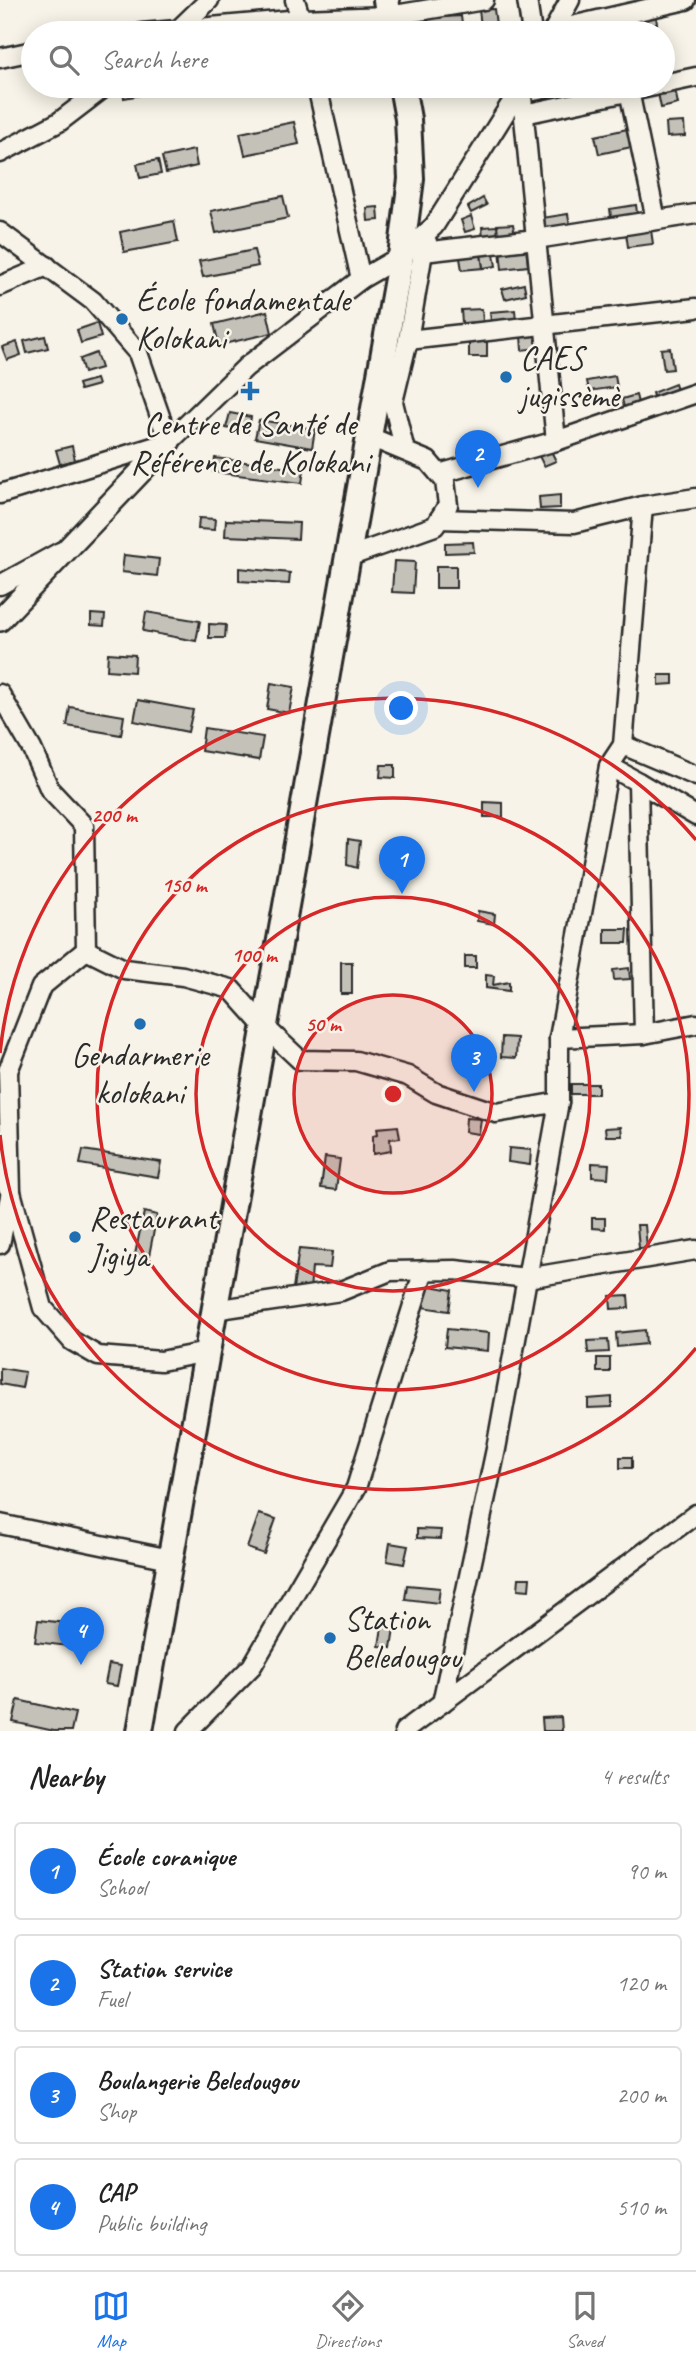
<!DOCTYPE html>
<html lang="en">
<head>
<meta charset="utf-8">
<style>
	body { margin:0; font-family:Caveat,sans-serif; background:#f6f6f6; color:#222 }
	.you { position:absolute; left:402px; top:709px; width:24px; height:24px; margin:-18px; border:5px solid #fff; border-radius:50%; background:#1a73e8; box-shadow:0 0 0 10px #1a73e833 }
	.badge { display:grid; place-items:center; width:46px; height:46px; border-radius:50%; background:#1a73e8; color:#fff; font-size:23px; font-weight:700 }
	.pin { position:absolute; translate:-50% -58px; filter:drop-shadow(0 2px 4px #0008) }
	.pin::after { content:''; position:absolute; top:37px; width:24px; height:21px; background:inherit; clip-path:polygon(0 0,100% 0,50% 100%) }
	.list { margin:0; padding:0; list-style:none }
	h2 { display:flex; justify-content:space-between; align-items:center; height:91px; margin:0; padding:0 28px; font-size:30px }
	h2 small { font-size:23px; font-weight:400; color:#767676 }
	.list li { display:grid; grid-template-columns:46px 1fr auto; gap:21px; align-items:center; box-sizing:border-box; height:98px; margin:0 14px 14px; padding:0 14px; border:2px solid #e0e0e0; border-radius:7px }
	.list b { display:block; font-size:26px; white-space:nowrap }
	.list p { margin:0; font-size:23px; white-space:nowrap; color:#767676 }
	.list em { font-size:23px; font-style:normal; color:#767676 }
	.icon { flex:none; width:38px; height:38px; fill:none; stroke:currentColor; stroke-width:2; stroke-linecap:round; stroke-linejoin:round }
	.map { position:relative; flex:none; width:696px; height:1731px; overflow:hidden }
	.search { position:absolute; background:#fff; box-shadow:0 4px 18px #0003; left:21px; right:21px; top:21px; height:77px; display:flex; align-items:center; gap:18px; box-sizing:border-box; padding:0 24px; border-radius:38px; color:#767676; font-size:26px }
	.sheet { height:539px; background:#fff }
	nav { display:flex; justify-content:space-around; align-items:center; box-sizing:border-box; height:98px; border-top:2px solid #e0e0e0; background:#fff; font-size:19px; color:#767676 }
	nav a { display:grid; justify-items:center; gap:4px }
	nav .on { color:#1a73e8 }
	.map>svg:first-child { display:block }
	.building { fill:#c4c1b9; stroke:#2b2b2b; stroke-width:2 }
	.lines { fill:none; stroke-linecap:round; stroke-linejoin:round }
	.minor-casing { stroke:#2b2b2b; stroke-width:23 }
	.major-casing { stroke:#2b2b2b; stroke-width:26 }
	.highway-casing { stroke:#2b2b2b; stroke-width:30 }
	.minor { stroke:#f7f3e8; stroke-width:18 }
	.major { stroke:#f7f3e8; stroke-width:21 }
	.highway { stroke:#f7f3e8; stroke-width:24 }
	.ring { fill:none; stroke:#d62828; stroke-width:3.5 }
	.poi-dot { fill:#1f6fb2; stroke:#f7f3e8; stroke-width:2.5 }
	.labels { text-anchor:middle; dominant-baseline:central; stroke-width:5; stroke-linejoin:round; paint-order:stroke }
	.poi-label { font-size:33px; fill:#2b2b2b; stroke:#f7f3e8; text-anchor:start }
	.centre { fill:#d62828; stroke:#f7f3e8; stroke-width:3.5 }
	.ring-label { font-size:21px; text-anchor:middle; font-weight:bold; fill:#d62828; stroke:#f7f3e8; stroke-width:5; stroke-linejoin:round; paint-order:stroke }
</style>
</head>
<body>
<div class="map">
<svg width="696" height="1731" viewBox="0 0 696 1731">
	<rect width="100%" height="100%" fill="#f7f3e8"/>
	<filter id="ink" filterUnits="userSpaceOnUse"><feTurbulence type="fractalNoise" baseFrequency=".0143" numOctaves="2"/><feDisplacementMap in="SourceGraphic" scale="14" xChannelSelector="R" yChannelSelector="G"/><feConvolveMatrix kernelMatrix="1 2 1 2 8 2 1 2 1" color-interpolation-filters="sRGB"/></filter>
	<g filter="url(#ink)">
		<g class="building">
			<polygon points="494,9 496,25 481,26 479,10"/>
			<polygon points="461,16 463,32 429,33 428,18"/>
			<polygon points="656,16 657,24 639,26 638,18"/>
			<polygon points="122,86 163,86 163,91 124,98"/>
			<polygon points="561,86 584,86 586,93 563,97"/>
			<polygon points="675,90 678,104 661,108 658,93"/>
			<polygon points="294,122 299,144 245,155 240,133"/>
			<polygon points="684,122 685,136 667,137 666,123"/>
			<polygon points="632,128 636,146 599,154 595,136"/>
			<polygon points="194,150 197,166 166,173 162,157"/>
			<polygon points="158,160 161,174 140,178 137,164"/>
			<polygon points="283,196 288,218 216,233 211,211"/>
			<polygon points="483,198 487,205 471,213 468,207"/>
			<polygon points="636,205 638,220 612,224 610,209"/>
			<polygon points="378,207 379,220 368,221 367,208"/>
			<polygon points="568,214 571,231 538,236 536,219"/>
			<polygon points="471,216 475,229 465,232 461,220"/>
			<polygon points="174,221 178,242 124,252 120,232"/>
			<polygon points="513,224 515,236 498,238 497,225"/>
			<polygon points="497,226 498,238 483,239 482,227"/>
			<polygon points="651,230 653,244 628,247 626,233"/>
			<polygon points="526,248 528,266 502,269 500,250"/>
			<polygon points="254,250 258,266 203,277 199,261"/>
			<polygon points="494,254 496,266 483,268 481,255"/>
			<polygon points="481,255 483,268 462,270 460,258"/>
			<polygon points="524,284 526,294 505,299 502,289"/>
			<polygon points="482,309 483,322 462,323 461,310"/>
			<polygon points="515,310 516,320 491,322 490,312"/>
			<polygon points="267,311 272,333 219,345 214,324"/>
			<polygon points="97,323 101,337 81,343 77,330"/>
			<polygon points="537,335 538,348 522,350 521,336"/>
			<polygon points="45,336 48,348 27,353 24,341"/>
			<polygon points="487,340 487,357 469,357 469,341"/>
			<polygon points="17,342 21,355 7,360 2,347"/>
			<polygon points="670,348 673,369 664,370 661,349"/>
			<polygon points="96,353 101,368 84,373 80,359"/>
			<polygon points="615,376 617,387 589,391 587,381"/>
			<polygon points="96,379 98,385 80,390 78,384"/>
			<polygon points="675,384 679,396 656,405 652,393"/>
			<polygon points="636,395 638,403 624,407 622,399"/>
			<polygon points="230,413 251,417 248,433 226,428"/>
			<polygon points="259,420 315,429 312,448 255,438"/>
			<polygon points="72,446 75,460 60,464 56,450"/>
			<polygon points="550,449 556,461 544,466 538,454"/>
			<polygon points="215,458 304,470 302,483 213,472"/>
			<polygon points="560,495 560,508 540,509 539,497"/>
			<polygon points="199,518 215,519 214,530 198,529"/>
			<polygon points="226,520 299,523 298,539 225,536"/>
			<polygon points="473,542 474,552 445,553 445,543"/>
			<polygon points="124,555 159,559 157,576 122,572"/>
			<polygon points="394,561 415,562 413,593 392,592"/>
			<rect x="436" y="566" width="20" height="22"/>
			<polygon points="239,568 290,573 289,584 239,581"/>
			<polygon points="146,612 200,621 196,641 143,631"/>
			<polygon points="91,614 105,615 104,626 91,625"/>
			<polygon points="209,624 226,625 225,638 209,638"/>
			<polygon points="108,653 135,655 134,672 107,670"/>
			<polygon points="659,675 673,675 673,684 659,685"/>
			<polygon points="271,683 294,687 289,713 267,709"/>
			<polygon points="138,700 193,710 188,732 134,721"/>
			<polygon points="70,707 124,716 121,735 67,726"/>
			<polygon points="204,728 263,737 259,760 201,751"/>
			<polygon points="381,765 395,765 395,778 380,777"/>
			<polygon points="484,802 503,803 503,817 484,817"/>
			<polygon points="348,839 360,841 357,868 347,865"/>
			<polygon points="478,911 495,914 494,924 477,921"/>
			<polygon points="605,929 628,929 627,943 605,943"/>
			<rect x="465" y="956" width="11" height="12"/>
			<rect x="341" y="962" width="11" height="32"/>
			<polygon points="629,968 630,979 614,980 613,970"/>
			<polygon points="486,975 494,976 493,985 509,982 509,991 486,988"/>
			<polygon points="502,1037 517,1038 516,1058 501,1057"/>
			<rect x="571" y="1084" width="27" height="10"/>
			<polygon points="466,1118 481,1119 479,1134 465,1132"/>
			<polygon points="398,1126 400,1138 390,1139 391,1151 373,1154 373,1135 378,1134 377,1128"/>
			<polygon points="621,1127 622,1136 606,1136 605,1128"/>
			<polygon points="509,1148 531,1150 530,1165 508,1162"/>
			<polygon points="83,1150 161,1162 158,1177 80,1164"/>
			<polygon points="325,1157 340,1159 336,1190 321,1188"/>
			<polygon points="592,1163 609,1164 608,1178 592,1177"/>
			<polygon points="144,1212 157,1215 148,1261 134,1259"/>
			<polygon points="592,1218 605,1218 605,1229 592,1228"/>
			<polygon points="637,1225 645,1225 647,1248 639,1248"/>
			<polygon points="299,1249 332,1252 330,1268 312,1267 310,1290 293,1288"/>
			<polygon points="426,1285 452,1290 449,1311 422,1307"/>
			<polygon points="628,1295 629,1308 611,1309 610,1296"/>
			<polygon points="447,1329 489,1333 488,1351 445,1347"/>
			<polygon points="645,1330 646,1344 617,1347 616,1333"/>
			<polygon points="608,1340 609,1352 588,1353 587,1341"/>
			<rect x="597" y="1358" width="13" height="14"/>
			<polygon points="0,1368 25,1372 22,1388 0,1384"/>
			<polygon points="612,1397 612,1407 588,1408 588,1399"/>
			<rect x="620" y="1457" width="12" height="11"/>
			<polygon points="259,1514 276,1519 264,1554 247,1548"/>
			<polygon points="417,1529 441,1530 440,1539 417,1538"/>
			<polygon points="390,1543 408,1546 404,1564 387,1561"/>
			<polygon points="519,1578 530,1578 529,1590 518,1589"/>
			<polygon points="407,1585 440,1588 438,1603 405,1599"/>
			<polygon points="38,1620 86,1625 84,1648 35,1642"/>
			<polygon points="382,1627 394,1628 391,1648 379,1646"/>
			<polygon points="109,1664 121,1666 117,1686 105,1684"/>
			<polygon points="18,1700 75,1713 71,1731 54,1731 13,1722"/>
			<polygon points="561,1717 562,1731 543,1731 542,1718"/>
		</g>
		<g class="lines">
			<defs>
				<g id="minor">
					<polyline points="295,0 305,33"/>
					<polyline points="527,0 532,33"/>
					<polyline points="622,15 624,33"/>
					<polyline points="554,30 686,0"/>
					<polyline points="177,31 209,0"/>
					<polyline points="142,33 301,19 389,16 484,0"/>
					<polyline points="552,33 570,0"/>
					<polyline points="0,58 33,51"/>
					<polyline points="663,84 696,77"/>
					<polyline points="317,86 361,279"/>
					<polyline points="628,86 656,220"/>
					<polyline points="521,87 556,441"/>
					<polyline points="524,114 655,86"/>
					<polyline points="0,153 59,122 106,86"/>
					<polyline points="0,232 93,301 138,353 169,442 0,494"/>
					<polyline points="427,242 423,252 536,239 696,214"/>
					<polyline points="423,252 408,340 696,308"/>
					<polyline points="0,286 47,266"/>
					<polyline points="169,442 246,367 361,279 401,256 434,226 522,86"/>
					<polyline points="405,451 393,402 408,340"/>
					<polyline points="439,474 556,441 696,393"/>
					<polyline points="439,519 574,523 643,506 696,498"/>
					<polyline points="348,557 435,526 448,505 445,481 428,461 370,437"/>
					<polyline points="0,585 60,552"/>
					<polyline points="0,694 32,749 50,790 84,826 86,950 124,969 183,976 231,989 265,1027 300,1060 356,1061 408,1076 436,1093 496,1113 559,1102"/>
					<polyline points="623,745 696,776"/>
					<polyline points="609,766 638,782 644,1034"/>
					<polyline points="638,782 696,816"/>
					<polyline points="559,1038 644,1034 696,1024"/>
					<polyline points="0,1174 11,1192 43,1308 72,1341 98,1356 161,1361 207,1352"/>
					<polyline points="0,1244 11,1192 8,1071 41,987 86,950"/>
					<polyline points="214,1310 341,1291 390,1271 455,1270 527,1278 696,1250"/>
					<polyline points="0,1524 170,1559"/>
					<polyline points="442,1703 496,1449 559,1102 559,1038 609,766 623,745 643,506"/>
					<polyline points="188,1731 252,1666 356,1488 424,1270"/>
					<polyline points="404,1731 696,1514"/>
				</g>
				<polyline id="major" points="0,620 169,442"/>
				<g id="highway">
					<polyline points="386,0 392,33"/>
					<polyline points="140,1731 401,256 411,179 408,119 402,86"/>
				</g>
			</defs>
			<use href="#minor" class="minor-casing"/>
			<use href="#major" class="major-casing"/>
			<use href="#highway" class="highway-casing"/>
			<use href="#minor" class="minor"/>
			<use href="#major" class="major"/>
			<use href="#highway" class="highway"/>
		</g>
	</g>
	<circle cx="393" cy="1094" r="99" fill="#d62828" fill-opacity=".12"/>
	<g class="ring">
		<circle cx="393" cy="1094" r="99"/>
		<circle cx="393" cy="1094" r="197"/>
		<circle cx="393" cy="1094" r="296"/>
		<path d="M696 1348A395 395 0 0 1 0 1135M0 1053A395 395 0 0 1 696 840"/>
	</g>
	<g class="poi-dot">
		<circle cx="122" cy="319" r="7"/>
		<circle cx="506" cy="377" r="7"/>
		<path d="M246.5 380.5h7v7h7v7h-7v7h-7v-7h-7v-7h7z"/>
		<circle cx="140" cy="1024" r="7"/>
		<circle cx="75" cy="1237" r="7"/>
		<circle cx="330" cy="1638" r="7"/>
	</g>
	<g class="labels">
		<g class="poi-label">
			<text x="136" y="300">École fondamentale<tspan x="136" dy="38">Kolokani</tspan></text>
			<text x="520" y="358">CAES<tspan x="520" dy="38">jugissèmè</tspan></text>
			<text x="250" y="424" text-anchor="middle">Centre de Santé de<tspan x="250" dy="38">Référence de Kolokani</tspan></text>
			<text x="140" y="1055" text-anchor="middle">Gendarmerie<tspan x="140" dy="38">kolokani</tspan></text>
			<text x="89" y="1218">Restaurant<tspan x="89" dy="38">Jigiya</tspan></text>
			<text x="344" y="1619">Station<tspan x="344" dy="38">Beledougou</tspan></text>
		</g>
	</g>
	<circle cx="393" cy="1094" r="10" class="centre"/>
	<g class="ring-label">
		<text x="114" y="822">200 m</text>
		<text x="184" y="892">150 m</text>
		<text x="254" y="962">100 m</text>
		<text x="323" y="1031">50 m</text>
	</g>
</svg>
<div class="you"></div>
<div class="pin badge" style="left:402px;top:894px">1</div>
<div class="pin badge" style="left:478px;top:488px">2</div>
<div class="pin badge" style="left:474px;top:1092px">3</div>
<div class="pin badge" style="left:81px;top:1665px">4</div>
<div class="search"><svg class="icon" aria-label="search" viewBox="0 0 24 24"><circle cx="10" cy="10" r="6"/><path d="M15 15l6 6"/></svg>Search here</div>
</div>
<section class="sheet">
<h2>Nearby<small>4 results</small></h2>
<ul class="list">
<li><span class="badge">1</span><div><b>École coranique</b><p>School</p></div><em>90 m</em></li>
<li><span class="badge">2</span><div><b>Station service</b><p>Fuel</p></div><em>120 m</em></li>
<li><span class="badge">3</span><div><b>Boulangerie Beledougou</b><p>Shop</p></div><em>200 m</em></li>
<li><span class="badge">4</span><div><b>CAP</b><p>Public building</p></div><em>510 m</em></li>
</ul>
</section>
<nav>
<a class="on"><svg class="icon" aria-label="map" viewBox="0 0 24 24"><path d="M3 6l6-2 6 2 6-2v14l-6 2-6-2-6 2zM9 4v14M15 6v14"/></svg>Map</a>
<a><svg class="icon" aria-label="directions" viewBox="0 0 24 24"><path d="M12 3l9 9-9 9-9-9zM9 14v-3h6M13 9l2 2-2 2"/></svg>Directions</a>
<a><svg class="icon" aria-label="saved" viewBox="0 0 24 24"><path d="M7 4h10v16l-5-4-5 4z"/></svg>Saved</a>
</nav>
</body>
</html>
